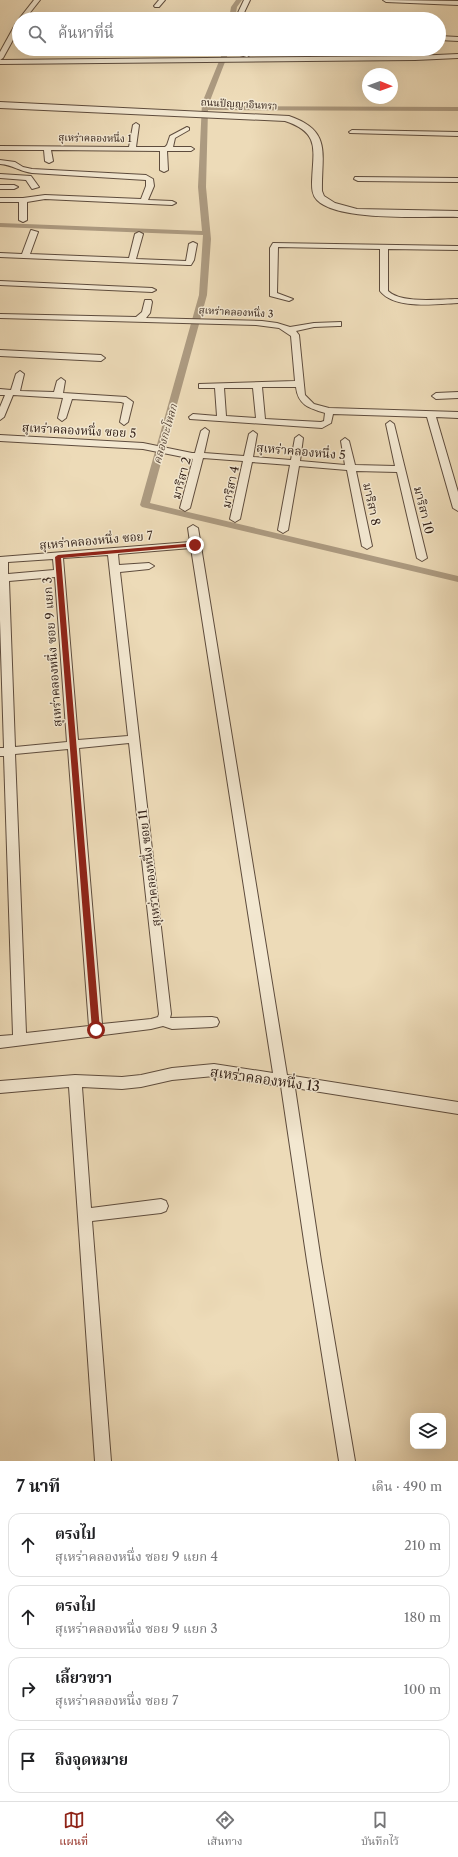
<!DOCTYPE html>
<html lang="th">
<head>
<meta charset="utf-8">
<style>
	body { margin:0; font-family:"Libre Caslon Text","Noto Serif Thai",serif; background:#f6f6f6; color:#202124 }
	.controls { position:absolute; right:12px; bottom:12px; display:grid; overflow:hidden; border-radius:8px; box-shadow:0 4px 16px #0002 }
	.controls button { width:36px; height:36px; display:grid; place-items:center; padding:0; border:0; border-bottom:1px solid #e0e0e0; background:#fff; color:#202124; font:20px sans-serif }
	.compass { position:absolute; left:362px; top:68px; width:36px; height:36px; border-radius:50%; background:#fff; box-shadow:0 4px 16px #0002; rotate:91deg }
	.stop { position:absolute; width:12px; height:12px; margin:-9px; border:3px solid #8f2418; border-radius:50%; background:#fff }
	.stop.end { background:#8f2418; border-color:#fff; box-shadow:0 1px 4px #0008 }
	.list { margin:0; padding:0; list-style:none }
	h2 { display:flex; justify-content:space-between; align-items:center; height:52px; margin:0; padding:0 16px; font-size:17px }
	h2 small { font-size:13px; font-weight:400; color:#757577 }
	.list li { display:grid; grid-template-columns:26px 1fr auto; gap:12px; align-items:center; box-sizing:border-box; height:64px; margin:0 8px 8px; padding:0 8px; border:1px solid #e0e0e0; border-radius:12px }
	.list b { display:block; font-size:15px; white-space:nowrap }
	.list p { margin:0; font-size:13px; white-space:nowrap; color:#757577 }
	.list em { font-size:13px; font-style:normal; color:#757577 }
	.icon { flex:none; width:22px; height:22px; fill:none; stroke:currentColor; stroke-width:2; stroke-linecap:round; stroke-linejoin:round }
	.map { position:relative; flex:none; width:458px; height:1461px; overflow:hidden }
	.search { position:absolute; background:#fff; box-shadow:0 4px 16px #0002; left:12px; right:12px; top:12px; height:44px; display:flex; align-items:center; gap:10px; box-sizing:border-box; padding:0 14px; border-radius:22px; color:#757577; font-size:15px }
	.sheet { height:340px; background:#fff }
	nav { display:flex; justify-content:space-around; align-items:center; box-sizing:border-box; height:56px; border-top:1px solid #e0e0e0; background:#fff; font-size:11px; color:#757577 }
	nav a { display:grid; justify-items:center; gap:2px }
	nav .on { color:#8f2418 }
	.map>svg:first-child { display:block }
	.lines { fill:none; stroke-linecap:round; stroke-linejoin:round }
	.canal { fill:#ac9a80; fill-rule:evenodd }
	.minor-casing { stroke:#5e4c3d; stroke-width:2 }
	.tertiary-casing { stroke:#5e4c3d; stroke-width:2 }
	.minor { fill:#f3e8d1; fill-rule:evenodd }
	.tertiary { fill:#f3e8d1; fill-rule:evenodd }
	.route { fill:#8f2418 }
	.labels { text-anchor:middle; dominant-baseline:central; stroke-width:3; stroke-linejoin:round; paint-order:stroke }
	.far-street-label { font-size:10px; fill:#2e1c14; stroke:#f3e8d1 }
	.far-water-label { font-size:11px; font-style:italic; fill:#5a483a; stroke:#f3e8d1 }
	.street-label { font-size:12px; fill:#2e1c14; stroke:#f3e8d1 }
	.near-street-label { font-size:14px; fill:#2e1c14; stroke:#f3e8d1 }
</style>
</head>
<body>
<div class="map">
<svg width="458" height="1461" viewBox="0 0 458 1461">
	<rect width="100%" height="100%" fill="#eddbb8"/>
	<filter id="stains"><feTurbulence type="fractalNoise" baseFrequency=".005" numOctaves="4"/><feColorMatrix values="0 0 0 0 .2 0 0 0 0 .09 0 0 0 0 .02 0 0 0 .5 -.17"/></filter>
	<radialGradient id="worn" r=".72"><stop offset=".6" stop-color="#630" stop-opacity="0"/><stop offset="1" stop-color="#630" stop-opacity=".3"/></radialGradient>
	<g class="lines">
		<g class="canal">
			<polygon points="236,0 242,0 237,7 235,19 229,19 231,7"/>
			<polygon points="224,49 230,49 208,106 458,107 458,111 208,110 206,187 211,239 207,295 150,503 458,576 458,582 142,507 140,505 199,295 203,235 0,227 0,223 202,231 198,187 202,103"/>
		</g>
		<defs>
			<g id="minor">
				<polygon points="34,0 40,0 25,19 19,19"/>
				<polygon points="159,0 165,0 159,7 155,7 154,6"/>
				<polygon points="244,0 250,0 241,19 235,19"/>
				<polygon points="383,0 458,1 458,5 386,2"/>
				<polygon points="19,21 19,29 3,58 0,60 0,52 16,23"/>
				<polygon points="439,36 458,37 458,41 439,40"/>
				<polygon points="231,49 247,52 250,55 247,57 233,53"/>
				<polygon points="136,123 139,125 136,147 165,147 167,145 170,136 187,127 189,128 189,130 175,138 173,147 191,147 194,149 191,151 167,151 168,170 164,172 160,170 160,151 51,150 53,161 49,163 45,161 44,150 0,150 0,146 129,147 133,125"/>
				<polygon points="352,130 458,132 458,136 350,133 349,132"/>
				<path d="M 0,160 L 15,162 L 23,167 L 32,169 L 146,175 L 153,179 L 154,186 L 148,200 L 172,201 L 176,203 L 172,205 L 45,199 L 27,202 L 27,220 L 23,222 L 19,220 L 19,202 L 0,202 L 0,198 L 23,198 L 45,195 L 141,199 L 146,186 L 146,180 L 32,173 C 19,171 13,165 0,164 Z"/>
				<polygon points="0,174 31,176 39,187 32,189 26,180 0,178"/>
				<polygon points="355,177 458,178 458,182 358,181 354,179"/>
				<polygon points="0,185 14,185 18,187 14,189 0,189"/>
				<polygon points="31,230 38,232 30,254 129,258 135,234 139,232 143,234 136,259 186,261 189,244 193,242 197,244 194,260 191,265 188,265 0,257 0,253 22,254"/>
				<path d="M 273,243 L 458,246 L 458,250 L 388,249 L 388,291 C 401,304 440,299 458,299 L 458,303 C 436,304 395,310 380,291 L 380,249 L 278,247 L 277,293 L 293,299 L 289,301 L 270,296 L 270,248 Z"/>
				<polygon points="0,281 152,288 156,290 152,292 0,285"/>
				<path d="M 145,300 L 151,300 L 152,302 L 150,313 L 146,318 L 262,321 L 277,323 L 290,327 L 314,323 L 341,322 L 341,326 L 338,326 L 314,327 L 296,331 L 299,335 L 305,395 L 314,404 L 329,408 L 458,412 L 458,418 L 436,417 L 458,492 L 458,511 L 453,508 L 427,417 L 333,414 L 331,423 L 322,428 L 190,419 L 189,417 L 193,414 L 217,416 L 215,388 L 199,388 L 199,384 L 295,381 L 291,336 L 279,328 L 256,325 L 0,318 L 0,314 L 136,317 L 142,312 ZM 262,387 L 296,387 C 298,405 309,408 325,413 L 324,421 L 321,422 L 265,419 ZM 224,388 L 253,388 L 256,418 L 226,416 Z"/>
				<polygon points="0,350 101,355 105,358 101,361 0,356"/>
				<polygon points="20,371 24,374 20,391 54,392 57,381 61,378 65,381 63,393 126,397 133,402 128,422 124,425 120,422 124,403 121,402 72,399 66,418 62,421 58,418 63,398 13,395 4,417 0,420 0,407 5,395 0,395 0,389 11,390 16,374"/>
				<polygon points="458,392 458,398 436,399 432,396 436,393"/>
				<polygon points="390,421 394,424 427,558 422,561 417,558 397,472 356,471 372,546 367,549 362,546 347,470 299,466 288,530 283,533 278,530 290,465 252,462 240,519 235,522 230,519 243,461 203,458 190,508 185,511 180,508 193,459 143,449 0,441 0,435 143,443 192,453 195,453 201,431 205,428 209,431 204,453 244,456 249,434 253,431 257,434 253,457 291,460 295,438 299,435 303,438 300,461 345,465 341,441 345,438 349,441 355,465 395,466 386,424"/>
				<path d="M 193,525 L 198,528 L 287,1075 L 458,1102 L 458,1114 L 295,1088 L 321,1261 L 355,1461 L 339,1461 L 307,1261 L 281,1086 L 214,1076 L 172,1080 L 141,1087 L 122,1089 L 82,1087 L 91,1208 L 161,1199 L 166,1201 L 168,1206 L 166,1211 L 161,1213 L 92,1221 L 111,1461 L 95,1461 L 69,1087 L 0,1093 L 0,1081 L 75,1075 L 122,1077 L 141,1075 L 172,1068 L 214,1064 L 273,1073 L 191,548 L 118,554 L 119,565 L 149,563 L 154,566 L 149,569 L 120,572 L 171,1014 L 170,1018 L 212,1017 L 217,1018 L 219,1022 L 217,1026 L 212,1027 L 172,1029 L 163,1026 L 151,1029 L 0,1048 L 0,1036 L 13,1035 L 4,756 L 0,756 L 0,748 L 4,748 L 0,620 L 0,557 L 190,542 L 188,528 ZM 108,555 L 128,736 L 78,740 L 63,558 ZM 53,559 L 54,570 L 8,574 L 8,562 ZM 55,577 L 67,742 L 15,747 L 9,581 ZM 129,743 L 159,1014 L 158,1017 L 151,1019 L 102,1024 L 79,748 ZM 68,749 L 89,1026 L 26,1033 L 15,754 Z"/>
			</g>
			<g id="tertiary">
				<polygon points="458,54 458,58 415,60 0,64 0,60 415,56"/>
				<path d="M 0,102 L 289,116 C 333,131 321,154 322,191 L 324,196 L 335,203 L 357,209 L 458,211 L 458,217 C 427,216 338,222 317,200 C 312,195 312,188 312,182 C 313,150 321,133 285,121 L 0,108 Z"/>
			</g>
		</defs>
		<use href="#minor" class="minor-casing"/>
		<use href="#tertiary" class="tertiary-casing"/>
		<use href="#minor" class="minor"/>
		<use href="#tertiary" class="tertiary"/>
	</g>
	<polygon class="route" points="195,543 198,545 197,546 61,558 100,1030 96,1034 92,1030 55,557 58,555"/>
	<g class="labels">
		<g class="far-street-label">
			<text transform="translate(239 104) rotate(3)">ถนนปัญญาอินทรา</text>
			<text transform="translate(95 138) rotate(1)">สุเหร่าคลองหนึ่ง 1</text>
			<text transform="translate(236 312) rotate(3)">สุเหร่าคลองหนึ่ง 3</text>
		</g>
		<g class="far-water-label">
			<text transform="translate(165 434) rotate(-74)">คลองกะโหลก</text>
		</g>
		<g class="street-label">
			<text transform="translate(79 430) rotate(3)">สุเหร่าคลองหนึ่ง ซอย 5</text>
			<text transform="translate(301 451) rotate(5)">สุเหร่าคลองหนึ่ง 5</text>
			<text transform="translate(181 478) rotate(-75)">มาริสา 2</text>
			<text transform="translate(230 487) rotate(-78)">มาริสา 4</text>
			<text transform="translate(372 504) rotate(78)">มาริสา 8</text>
			<text transform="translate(424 510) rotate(76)">มาริสา 10</text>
			<text transform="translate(96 540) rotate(-5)">สุเหร่าคลองหนึ่ง ซอย 7</text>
			<text transform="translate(52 652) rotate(-94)">สุเหร่าคลองหนึ่ง ซอย 9 แยก 3</text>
			<text transform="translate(149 868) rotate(-97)">สุเหร่าคลองหนึ่ง ซอย 11</text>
		</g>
		<g class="near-street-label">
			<text transform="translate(265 1079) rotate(8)">สุเหร่าคลองหนึ่ง 13</text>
		</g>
	</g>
	<rect width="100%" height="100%" filter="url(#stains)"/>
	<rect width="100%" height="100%" fill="url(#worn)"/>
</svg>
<div class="controls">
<button><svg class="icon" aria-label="layers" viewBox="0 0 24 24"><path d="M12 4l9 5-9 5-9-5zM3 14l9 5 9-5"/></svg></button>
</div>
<svg class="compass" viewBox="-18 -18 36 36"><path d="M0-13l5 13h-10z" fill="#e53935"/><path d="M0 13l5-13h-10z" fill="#757577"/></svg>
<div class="stop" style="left:96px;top:1030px"></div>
<div class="stop end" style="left:195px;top:545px"></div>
<div class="search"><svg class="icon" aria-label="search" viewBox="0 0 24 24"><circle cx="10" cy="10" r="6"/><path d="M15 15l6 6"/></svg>ค้นหาที่นี่</div>
</div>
<section class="sheet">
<h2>7 นาที<small>เดิน · 490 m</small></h2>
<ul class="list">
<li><svg class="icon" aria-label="ahead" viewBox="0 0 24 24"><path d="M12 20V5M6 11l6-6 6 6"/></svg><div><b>ตรงไป</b><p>สุเหร่าคลองหนึ่ง ซอย 9 แยก 4</p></div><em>210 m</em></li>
<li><svg class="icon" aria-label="ahead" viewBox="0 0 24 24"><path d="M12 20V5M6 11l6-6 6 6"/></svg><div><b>ตรงไป</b><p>สุเหร่าคลองหนึ่ง ซอย 9 แยก 3</p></div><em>180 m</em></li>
<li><svg class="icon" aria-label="right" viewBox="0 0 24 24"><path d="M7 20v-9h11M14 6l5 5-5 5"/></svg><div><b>เลี้ยวขวา</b><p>สุเหร่าคลองหนึ่ง ซอย 7</p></div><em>100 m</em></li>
<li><svg class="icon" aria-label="arrive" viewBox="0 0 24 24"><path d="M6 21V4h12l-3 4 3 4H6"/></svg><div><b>ถึงจุดหมาย</b></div></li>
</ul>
</section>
<nav>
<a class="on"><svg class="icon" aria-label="map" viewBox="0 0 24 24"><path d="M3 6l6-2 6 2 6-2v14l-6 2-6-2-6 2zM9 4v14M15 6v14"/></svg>แผนที่</a>
<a><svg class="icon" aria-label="directions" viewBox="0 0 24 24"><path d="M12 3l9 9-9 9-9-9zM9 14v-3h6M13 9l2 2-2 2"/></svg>เส้นทาง</a>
<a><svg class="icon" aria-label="saved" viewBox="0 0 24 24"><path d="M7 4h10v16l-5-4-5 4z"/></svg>บันทึกไว้</a>
</nav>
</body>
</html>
